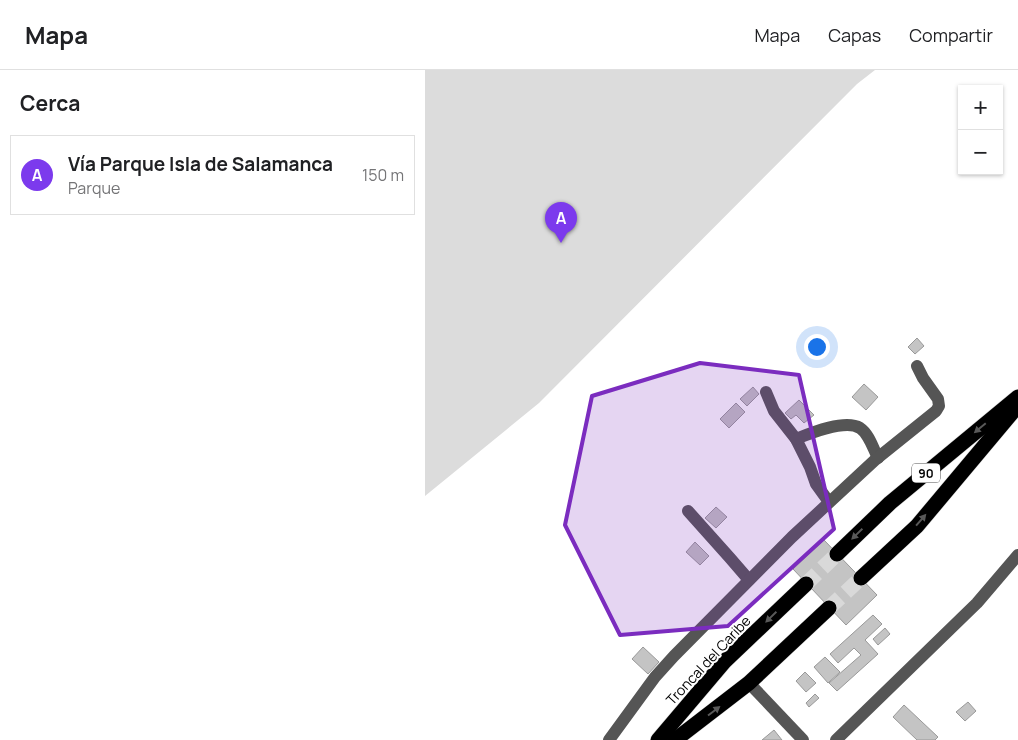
<!DOCTYPE html>
<html lang="es">
<head>
<meta charset="utf-8">
<style>
	body { margin:0; font-family:Manrope,sans-serif; background:#f2f2f2; color:#202124 }
	.controls { position:absolute; right:15px; top:15px; display:grid; overflow:hidden; border-radius:0px; box-shadow:0 1px 4px #0004 }
	.controls button { width:45px; height:45px; display:grid; place-items:center; padding:0; border:0; border-bottom:1px solid #e0e0e0; background:#fff; color:#202124; font:25px sans-serif }
	.you { position:absolute; left:391px; top:276px; width:18px; height:18px; margin:-12px; border:4px solid #fff; border-radius:50%; background:#1a73e8; box-shadow:0 0 0 8px #1a73e833 }
	.badge { display:grid; place-items:center; width:32px; height:32px; border-radius:50%; background:#7c3aed; color:#fff; font-size:16px; font-weight:700 }
	.pin { position:absolute; translate:-50% -41px; filter:drop-shadow(0 1px 2px #0008) }
	.pin::after { content:''; position:absolute; top:26px; width:18px; height:15px; background:inherit; clip-path:polygon(0 0,100% 0,50% 100%) }
	.list { margin:0; padding:0; list-style:none }
	h2 { display:flex; justify-content:space-between; align-items:center; height:65px; margin:0; padding:0 20px; font-size:21px }
	h2 small { font-size:16px; font-weight:400; color:#757577 }
	.list li { display:grid; grid-template-columns:32px 1fr auto; gap:15px; align-items:center; box-sizing:border-box; height:80px; margin:0 10px 10px; padding:0 10px; border:1px solid #e0e0e0; border-radius:0px }
	.list b { display:block; font-size:19px; white-space:nowrap }
	.list p { margin:0; font-size:16px; white-space:nowrap; color:#757577 }
	.list em { font-size:16px; font-style:normal; color:#757577 }
	.map { position:relative; flex:none; width:593px; height:670px; overflow:hidden }
	header { display:flex; align-items:center; gap:30px; box-sizing:border-box; height:70px; padding:0 25px; background:#fff; border-bottom:1px solid #e0e0e0 }
	header strong { font-size:24px }
	nav { display:flex; gap:28px; margin-inline-start:auto; font-size:18px }
	main { display:flex }
	aside { flex:1; background:#fff }
	.map>svg:first-child { display:block }
	.green { fill:#dcdcdc }
	.building { fill:#c4c4c4; stroke:#999 }
	.lines { fill:none; stroke-linecap:round; stroke-linejoin:round }
	.highway-tunnel { stroke:#d9d9d9; stroke-width:15; stroke-dasharray:15 8; stroke-linecap:butt }
	.highway-casing { stroke:#dbdbdb; stroke-width:16 }
	.minor { stroke:#555; stroke-width:12 }
	.highway { stroke:#000; stroke-width:15 }
	.oneway { fill:#595959 }
	.marked { fill:#7b2cbf; fill-opacity:0.2; stroke:#7b2cbf; stroke-width:4; stroke-linejoin:round }
	.labels { text-anchor:middle; dominant-baseline:central; stroke-width:4; stroke-linejoin:round; paint-order:stroke }
	.shield { fill:#fff; stroke:#4c4c4c; stroke-width:1 }
	.shield-label { font-size:12px; font-weight:bold; fill:#000 }
	.street-label { font-size:14px; fill:#000; stroke:#fff }
</style>
</head>
<body>
<header>
<strong>Mapa</strong>
<nav><a>Mapa</a><a>Capas</a><a>Compartir</a></nav>
</header>
<main>
<aside>
<h2>Cerca<small></small></h2>
<ul class="list">
<li><span class="badge">A</span><div><b>Vía Parque Isla de Salamanca</b><p>Parque</p></div><em>150 m</em></li>
</ul>
</aside>
<div class="map">
<svg width="593" height="670" viewBox="0 0 593 670">
	<rect width="100%" height="100%" fill="#fff"/>
	<polygon class="green" points="0,0 450,0 432,14 114,333 0,426"/>
	<g class="building">
		<polygon points="492,268 499,276 490,284 483,277"/>
		<polygon points="439,314 453,327 441,340 427,327"/>
		<polygon points="328,317 334,324 322,336 315,329"/>
		<polygon points="374,330 389,345 379,353 371,345 366,349 360,343"/>
		<polygon points="311,333 320,342 304,358 295,349"/>
		<polygon points="291,437 302,447 291,458 280,448"/>
		<polygon points="399,470 452,525 421,555 368,499"/>
		<polygon points="270,472 284,486 275,495 261,482"/>
		<polygon points="448,545 457,554 440,570 453,584 412,621 404,613 436,585 429,578 413,593 405,584"/>
		<polygon points="460,558 465,564 453,575 448,569"/>
		<polygon points="218,577 234,592 223,604 207,589"/>
		<polygon points="400,587 415,602 403,613 389,597"/>
		<polygon points="380,602 391,613 381,622 371,611"/>
		<polygon points="390,624 394,628 384,637 381,633"/>
		<polygon points="543,632 551,641 540,651 531,642"/>
		<polygon points="479,635 513,667 510,670 492,670 468,647"/>
		<polygon points="349,660 357,670 337,670"/>
	</g>
	<g class="lines">
		<g class="highway-tunnel">
			<polyline points="381,514 412,484"/>
			<polyline points="404,538 436,508"/>
		</g>
		<defs>
			<g id="highway">
				<polyline points="412,484 465,433 593,327"/>
				<polyline points="436,508 492,456 591,338"/>
				<polyline points="233,670 300,591 381,514"/>
				<polyline points="250,670 324,613 404,538"/>
			</g>
		</defs>
		<use href="#highway" class="highway-casing"/>
		<g class="minor">
			<polyline points="341,322 349,341 371,369 385,397 391,414 404,432"/>
			<path d="M 371,369 C 386,363 420,349 435,358 C 444,364 448,378 453,388"/>
			<polyline points="263,441 305,488 324,510"/>
			<polyline points="324,613 378,670"/>
			<polyline points="184,670 230,607 249,586 367,467 450,390 511,341 514,336 513,329 498,308 492,296"/>
			<polyline points="411,670 552,533 593,485"/>
		</g>
		<use href="#highway" class="highway"/>
	</g>
	<defs><path id="oneway-solid" d="M-6-.8H1V-3.2L6.5 0L1 3.2V.8H-6Z" transform="scale(1.25)"/></defs>
	<g class="oneway">
		<use href="#oneway-solid" transform="translate(555 358) rotate(140)"/>
		<use href="#oneway-solid" transform="translate(496 450) rotate(-49)"/>
		<use href="#oneway-solid" transform="translate(432 464) rotate(136)"/>
		<use href="#oneway-solid" transform="translate(346 547) rotate(136)"/>
		<use href="#oneway-solid" transform="translate(289 641) rotate(-37)"/>
	</g>
	<path class="marked" d="M 275,293 L 374,305 L 409,459 L 303,556 L 195,565 L 140,455 L 167,326 Z"/>
	<g class="labels">
		<rect class="shield" x="487" y="393.5" width="28" height="19" rx="4"/>
		<g class="shield-label">
			<text x="501" y="403">90</text>
		</g>
		<g class="street-label">
			<text transform="translate(283 590) rotate(-47)">Troncal del Caribe</text>
		</g>
	</g>
</svg>
<div class="controls">
<button>+</button>
<button>−</button>
</div>
<div class="you"></div>
<div class="pin badge" style="left:136px;top:173px">A</div>
</div>
</main>
</body>
</html>
